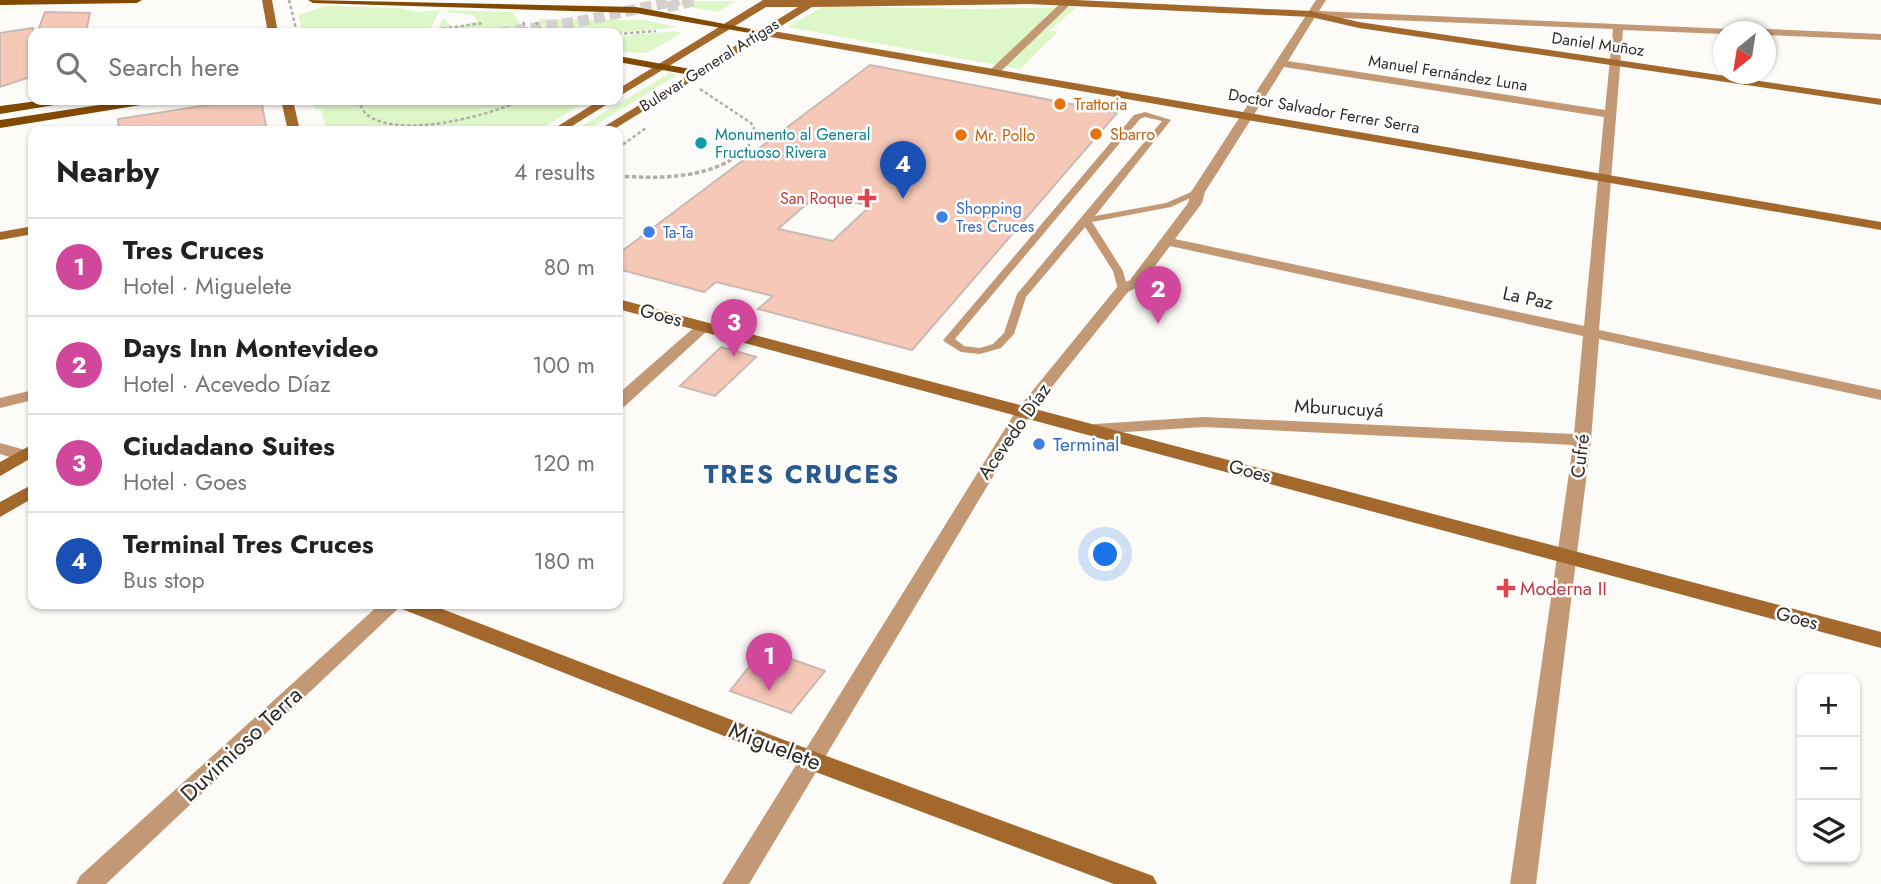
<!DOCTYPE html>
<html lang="en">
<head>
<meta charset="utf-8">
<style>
	body { margin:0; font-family:Jost,sans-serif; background:#f6f6f6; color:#222 }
	.controls { position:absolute; right:21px; bottom:21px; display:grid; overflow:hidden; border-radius:14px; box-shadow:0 2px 5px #0004 }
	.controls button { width:63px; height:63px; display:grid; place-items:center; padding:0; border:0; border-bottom:2px solid #e0e0e0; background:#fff; color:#222; font:35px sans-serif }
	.compass { position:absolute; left:1713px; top:21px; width:63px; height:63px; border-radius:50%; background:#fff; box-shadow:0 2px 5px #0004; rotate:210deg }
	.you { position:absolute; left:1106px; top:555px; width:24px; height:24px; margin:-18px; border:5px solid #fff; border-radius:50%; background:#1a73e8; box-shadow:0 0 0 10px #1a73e833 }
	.badge { display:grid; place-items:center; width:46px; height:46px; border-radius:50%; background:#1a73e8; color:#fff; font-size:23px; font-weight:700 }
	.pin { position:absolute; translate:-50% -58px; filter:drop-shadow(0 2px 4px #0008) }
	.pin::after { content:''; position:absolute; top:37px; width:24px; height:21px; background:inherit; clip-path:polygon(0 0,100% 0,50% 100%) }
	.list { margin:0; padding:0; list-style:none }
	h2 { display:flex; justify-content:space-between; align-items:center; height:91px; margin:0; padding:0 28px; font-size:30px }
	h2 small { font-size:23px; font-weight:400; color:#767676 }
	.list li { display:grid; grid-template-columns:46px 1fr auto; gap:21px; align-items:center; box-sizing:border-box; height:98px; padding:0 28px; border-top:2px solid #e0e0e0 }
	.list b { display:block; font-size:26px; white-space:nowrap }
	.list p { margin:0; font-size:23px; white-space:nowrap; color:#767676 }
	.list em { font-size:23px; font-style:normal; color:#767676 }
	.icon { flex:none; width:38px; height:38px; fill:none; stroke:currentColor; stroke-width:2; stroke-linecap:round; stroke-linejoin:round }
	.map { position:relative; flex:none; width:1881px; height:884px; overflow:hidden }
	.search { position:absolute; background:#fff; box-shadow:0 2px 5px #0004; left:28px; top:28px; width:595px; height:77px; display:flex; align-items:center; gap:18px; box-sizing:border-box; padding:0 24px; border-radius:14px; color:#767676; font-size:26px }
	.panel { position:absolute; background:#fff; box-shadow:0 2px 5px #0004; left:28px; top:126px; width:595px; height:483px; border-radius:14px }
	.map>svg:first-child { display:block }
	.green { fill:#ddf7c8 }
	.building { fill:#f6c8b7; stroke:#cab9b2; stroke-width:2; fill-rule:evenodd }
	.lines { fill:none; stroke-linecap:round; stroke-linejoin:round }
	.secondary-tunnel { stroke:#d4d1ce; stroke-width:11; stroke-dasharray:11 5; stroke-linecap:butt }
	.path-far1 { stroke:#b2afab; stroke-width:2.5; stroke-dasharray:3.5 2.5; stroke-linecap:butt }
	.path { stroke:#b2afab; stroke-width:3.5; stroke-dasharray:4.5 2.5; stroke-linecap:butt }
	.lane { fill:#c29974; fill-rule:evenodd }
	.street { fill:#c29974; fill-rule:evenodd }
	.secondary { fill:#a3682b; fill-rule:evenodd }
	.primary { fill:#824a00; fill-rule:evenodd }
	.food-dot { fill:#e8710a; stroke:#fff; stroke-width:2.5 }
	.culture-dot { fill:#0f9aa8; stroke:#fff; stroke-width:2.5 }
	.health-dot { fill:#e0444e; stroke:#fff; stroke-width:2.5 }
	.shop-dot { fill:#3f7fe0; stroke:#fff; stroke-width:2.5 }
	.labels { text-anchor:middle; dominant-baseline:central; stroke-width:5; stroke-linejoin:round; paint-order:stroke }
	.far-street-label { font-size:16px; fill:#302b27; stroke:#fff }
	.far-food-label { font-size:16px; fill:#c56008; stroke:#fff; text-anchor:start }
	.far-culture-label { font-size:16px; fill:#0d838f; stroke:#fff; text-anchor:start }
	.far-health-label { font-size:16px; fill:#be3a42; stroke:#fff; text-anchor:end }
	.far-shop-label { font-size:16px; fill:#366cbe; stroke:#fff; text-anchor:start }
	.street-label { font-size:19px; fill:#302b27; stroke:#fff }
	.shop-label { font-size:19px; fill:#366cbe; stroke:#fff; text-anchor:start }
	.health-label { font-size:19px; fill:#be3a42; stroke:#fff; text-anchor:start }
	.near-street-label { font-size:23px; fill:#302b27; stroke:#fff }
	.district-label { font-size:26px; font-weight:bold; letter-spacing:2px; fill:#285a8e; stroke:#fff }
</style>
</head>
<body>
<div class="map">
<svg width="1881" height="884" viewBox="0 0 1881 884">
	<rect width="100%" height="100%" fill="#fdfbf8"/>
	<g class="green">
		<polygon points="684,1 736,1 718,12 675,4"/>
		<polygon points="326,6 400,8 417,12 440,10 430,29 405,33 303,33 298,15"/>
		<polygon points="824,6 971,9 1077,7 1050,30 1058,32 1020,69 787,27"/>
		<polygon points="449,10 513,12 525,33 436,33 443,18 454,28 477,21 473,15 446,12"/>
		<polygon points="539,19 644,20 678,27 615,33 546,33"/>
		<polygon points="677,31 682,33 647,53 618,52 618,36"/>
		<polygon points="669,73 677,75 586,131 574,131"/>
		<polygon points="312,100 589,100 537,131 327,131 321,110 314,108"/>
	</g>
	<g class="building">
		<polygon points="45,12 90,13 86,33 37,33"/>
		<polygon points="33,28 33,76 0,87 0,33"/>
		<path d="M 870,65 L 1117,113 L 912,350 L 758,309 L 773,296 L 716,282 L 704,292 L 618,269 L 618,254 ZM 818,194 L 870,206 L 833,241 L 778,229 Z"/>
		<polygon points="240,100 261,100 267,131 119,131 118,119"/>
		<polygon points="721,347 756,357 715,396 680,386"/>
		<polygon points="763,649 825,671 791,713 730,691"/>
	</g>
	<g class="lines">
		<g class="secondary-tunnel">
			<polyline points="667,7 697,0"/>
			<polyline points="499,33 577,22 679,0"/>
		</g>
		<g class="path-far1">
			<polyline points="289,0 297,33"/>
			<polyline points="523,22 529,33"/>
			<polyline points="536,22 542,33"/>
			<polyline points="413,33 483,23"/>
			<polyline points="618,34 656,31"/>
			<polyline points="700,89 751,123 754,128 750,144 744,150"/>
			<polyline points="317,100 357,104"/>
			<path d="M 357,100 C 360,104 363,111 366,114 C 398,140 488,116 522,100"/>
			<polyline points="618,148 646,128"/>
		</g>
		<path class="path" d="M 618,176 C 658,179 715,179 745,149"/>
		<path class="lane" d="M 1145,112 L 1171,120 L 1095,216 L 1166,203 L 1198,189 L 1203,192 L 1171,207 L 1092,222 L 1123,271 L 1128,289 L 1127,291 L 1123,292 L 1118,289 L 1113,271 L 1085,227 L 1026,297 L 1014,334 L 1001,348 L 980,354 L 961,352 L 945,342 L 943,340 L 945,338 L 1134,115 ZM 1145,117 L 1162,121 L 1017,294 L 1004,333 L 993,344 L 980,348 L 964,346 L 955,339 L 1140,119 Z"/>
		<g class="street">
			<polygon points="1064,0 1075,0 998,74 990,74 990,70"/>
			<path d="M 1316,0 L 1326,0 L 1319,11 L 1753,30 L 1724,32 L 1724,34 L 1623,30 L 1599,330 L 1881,390 L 1881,400 L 1599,339 L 1591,440 L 1536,884 L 1510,884 L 1573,445 L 1203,427 L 1095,434 L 1086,429 L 1095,424 L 1203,417 L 1574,434 L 1583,336 L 1170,246 L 1140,286 L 1128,292 L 1031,413 L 749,884 L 722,884 L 1016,411 L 1118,286 L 1130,280 L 1188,203 L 1191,192 ZM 1315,17 L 1613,29 L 1605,110 L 1288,61 ZM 1284,67 L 1604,117 L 1584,326 L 1175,239 L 1202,203 L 1205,192 Z"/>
			<polygon points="1766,29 1881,34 1881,40 1766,35 1766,32 1761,32"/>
			<polygon points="703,322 708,324 711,327 708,330 624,407 618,408 618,394 698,324"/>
			<polygon points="33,390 33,400 0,408 0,398"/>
			<polygon points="0,443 29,451 32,455 23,461 0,454"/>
			<polygon points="380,604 403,604 106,884 76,884 80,876"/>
		</g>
		<g class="secondary">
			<polygon points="262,0 272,0 278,33 268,33"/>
			<polygon points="763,0 1076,0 1311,11 1359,22 1881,99 1881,105 1359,28 1311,17 1029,4 812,7 773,31 1881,222 1881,230 765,36 611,131 597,131 798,7 766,7 618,97 618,89"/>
			<polygon points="281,100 293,100 300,131 288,131"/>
			<polygon points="600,100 614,100 564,131 550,131"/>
			<polygon points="33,226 33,234 0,240 0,232"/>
			<polygon points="618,299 1881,632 1881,648 618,309"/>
			<polygon points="33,444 33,457 0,476 0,462"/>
			<polygon points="33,484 33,498 0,517 0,502"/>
			<polygon points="399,604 429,604 821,754 1153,876 1157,884 1114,884 805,768 402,609"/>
		</g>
		<g class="primary">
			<polygon points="0,0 142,0 137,3 0,5"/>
			<polygon points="308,0 636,7 766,32 761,35 636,13 313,3"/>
			<polygon points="618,56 696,70 702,73 696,76 618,62"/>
			<polygon points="45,100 73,100 67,103 0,114 0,106"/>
			<polygon points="132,100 159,100 153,103 0,128 0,120"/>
		</g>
	</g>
	<g class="food-dot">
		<circle cx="1060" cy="104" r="7"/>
		<circle cx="1096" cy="134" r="7"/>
		<circle cx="961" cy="135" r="7"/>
	</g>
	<circle class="culture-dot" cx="701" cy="143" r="7"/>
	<g class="health-dot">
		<path d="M863.5 187.5h7v7h7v7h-7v7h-7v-7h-7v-7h7z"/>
		<path d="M1502.5 577.5h7v7h7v7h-7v7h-7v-7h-7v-7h7z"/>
	</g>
	<g class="shop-dot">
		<circle cx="942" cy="217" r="7"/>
		<circle cx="649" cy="232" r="7"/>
		<circle cx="1039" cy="444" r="7"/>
	</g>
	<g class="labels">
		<g class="far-street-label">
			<text transform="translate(1598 44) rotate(8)">Daniel Muñoz</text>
			<text transform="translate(709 65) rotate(-32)">Bulevar General Artigas</text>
			<text transform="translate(1448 73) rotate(9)">Manuel Fernández Luna</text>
			<text transform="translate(1324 111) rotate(10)">Doctor Salvador Ferrer Serra</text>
		</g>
		<g class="far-food-label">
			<text x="1074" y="104">Trattoria</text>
			<text x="1110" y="134">Sbarro</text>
			<text x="975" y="135">Mr. Pollo</text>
		</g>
		<g class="far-culture-label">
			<text x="715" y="134">Monumento al General<tspan x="715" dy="18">Fructuoso Rivera</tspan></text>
		</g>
		<g class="far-health-label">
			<text x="853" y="198">San Roque</text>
		</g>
		<g class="far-shop-label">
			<text x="956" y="208">Shopping<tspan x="956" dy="18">Tres Cruces</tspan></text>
			<text x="663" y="232">Ta-Ta</text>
		</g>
		<g class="street-label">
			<text transform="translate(1528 298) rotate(12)">La Paz</text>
			<text transform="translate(661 315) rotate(15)">Goes</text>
			<text transform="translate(1339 408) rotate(3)">Mburucuyá</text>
			<text transform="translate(1014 431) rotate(-55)">Acevedo Díaz</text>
			<text transform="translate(1580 456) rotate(-83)">Cufré</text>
			<text transform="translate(1250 471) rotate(15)">Goes</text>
			<text transform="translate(1797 618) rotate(15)">Goes</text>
		</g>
		<g class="shop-label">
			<text x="1053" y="444">Terminal</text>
		</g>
		<g class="health-label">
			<text x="1520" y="588">Moderna II</text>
		</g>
		<g class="near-street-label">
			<text transform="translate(241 744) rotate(-43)">Duvimioso Terra</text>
			<text transform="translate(775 746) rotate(21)">Miguelete</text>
		</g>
		<g class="district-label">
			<text x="802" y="474">TRES CRUCES</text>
		</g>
	</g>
</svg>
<div class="controls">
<button>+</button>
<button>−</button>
<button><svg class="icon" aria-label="layers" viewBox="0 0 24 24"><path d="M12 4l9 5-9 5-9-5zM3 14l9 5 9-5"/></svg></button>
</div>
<svg class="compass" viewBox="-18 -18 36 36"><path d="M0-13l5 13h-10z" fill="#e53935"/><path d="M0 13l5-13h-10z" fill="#767676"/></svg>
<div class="you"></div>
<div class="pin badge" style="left:769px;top:691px;background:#d1479c">1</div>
<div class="pin badge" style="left:1158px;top:324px;background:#d1479c">2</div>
<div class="pin badge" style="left:734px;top:357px;background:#d1479c">3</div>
<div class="pin badge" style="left:903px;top:199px;background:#1a4fb4">4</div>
<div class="search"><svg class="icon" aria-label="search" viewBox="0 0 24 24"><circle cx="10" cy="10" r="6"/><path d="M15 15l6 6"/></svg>Search here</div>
<section class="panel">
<h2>Nearby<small>4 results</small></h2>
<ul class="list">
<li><span class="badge" style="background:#d1479c">1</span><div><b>Tres Cruces</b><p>Hotel · Miguelete</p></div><em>80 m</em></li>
<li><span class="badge" style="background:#d1479c">2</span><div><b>Days Inn Montevideo</b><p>Hotel · Acevedo Díaz</p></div><em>100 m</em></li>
<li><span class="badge" style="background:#d1479c">3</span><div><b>Ciudadano Suites</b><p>Hotel · Goes</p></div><em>120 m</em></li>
<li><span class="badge" style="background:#1a4fb4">4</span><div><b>Terminal Tres Cruces</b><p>Bus stop</p></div><em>180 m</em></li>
</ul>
</section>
</div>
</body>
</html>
